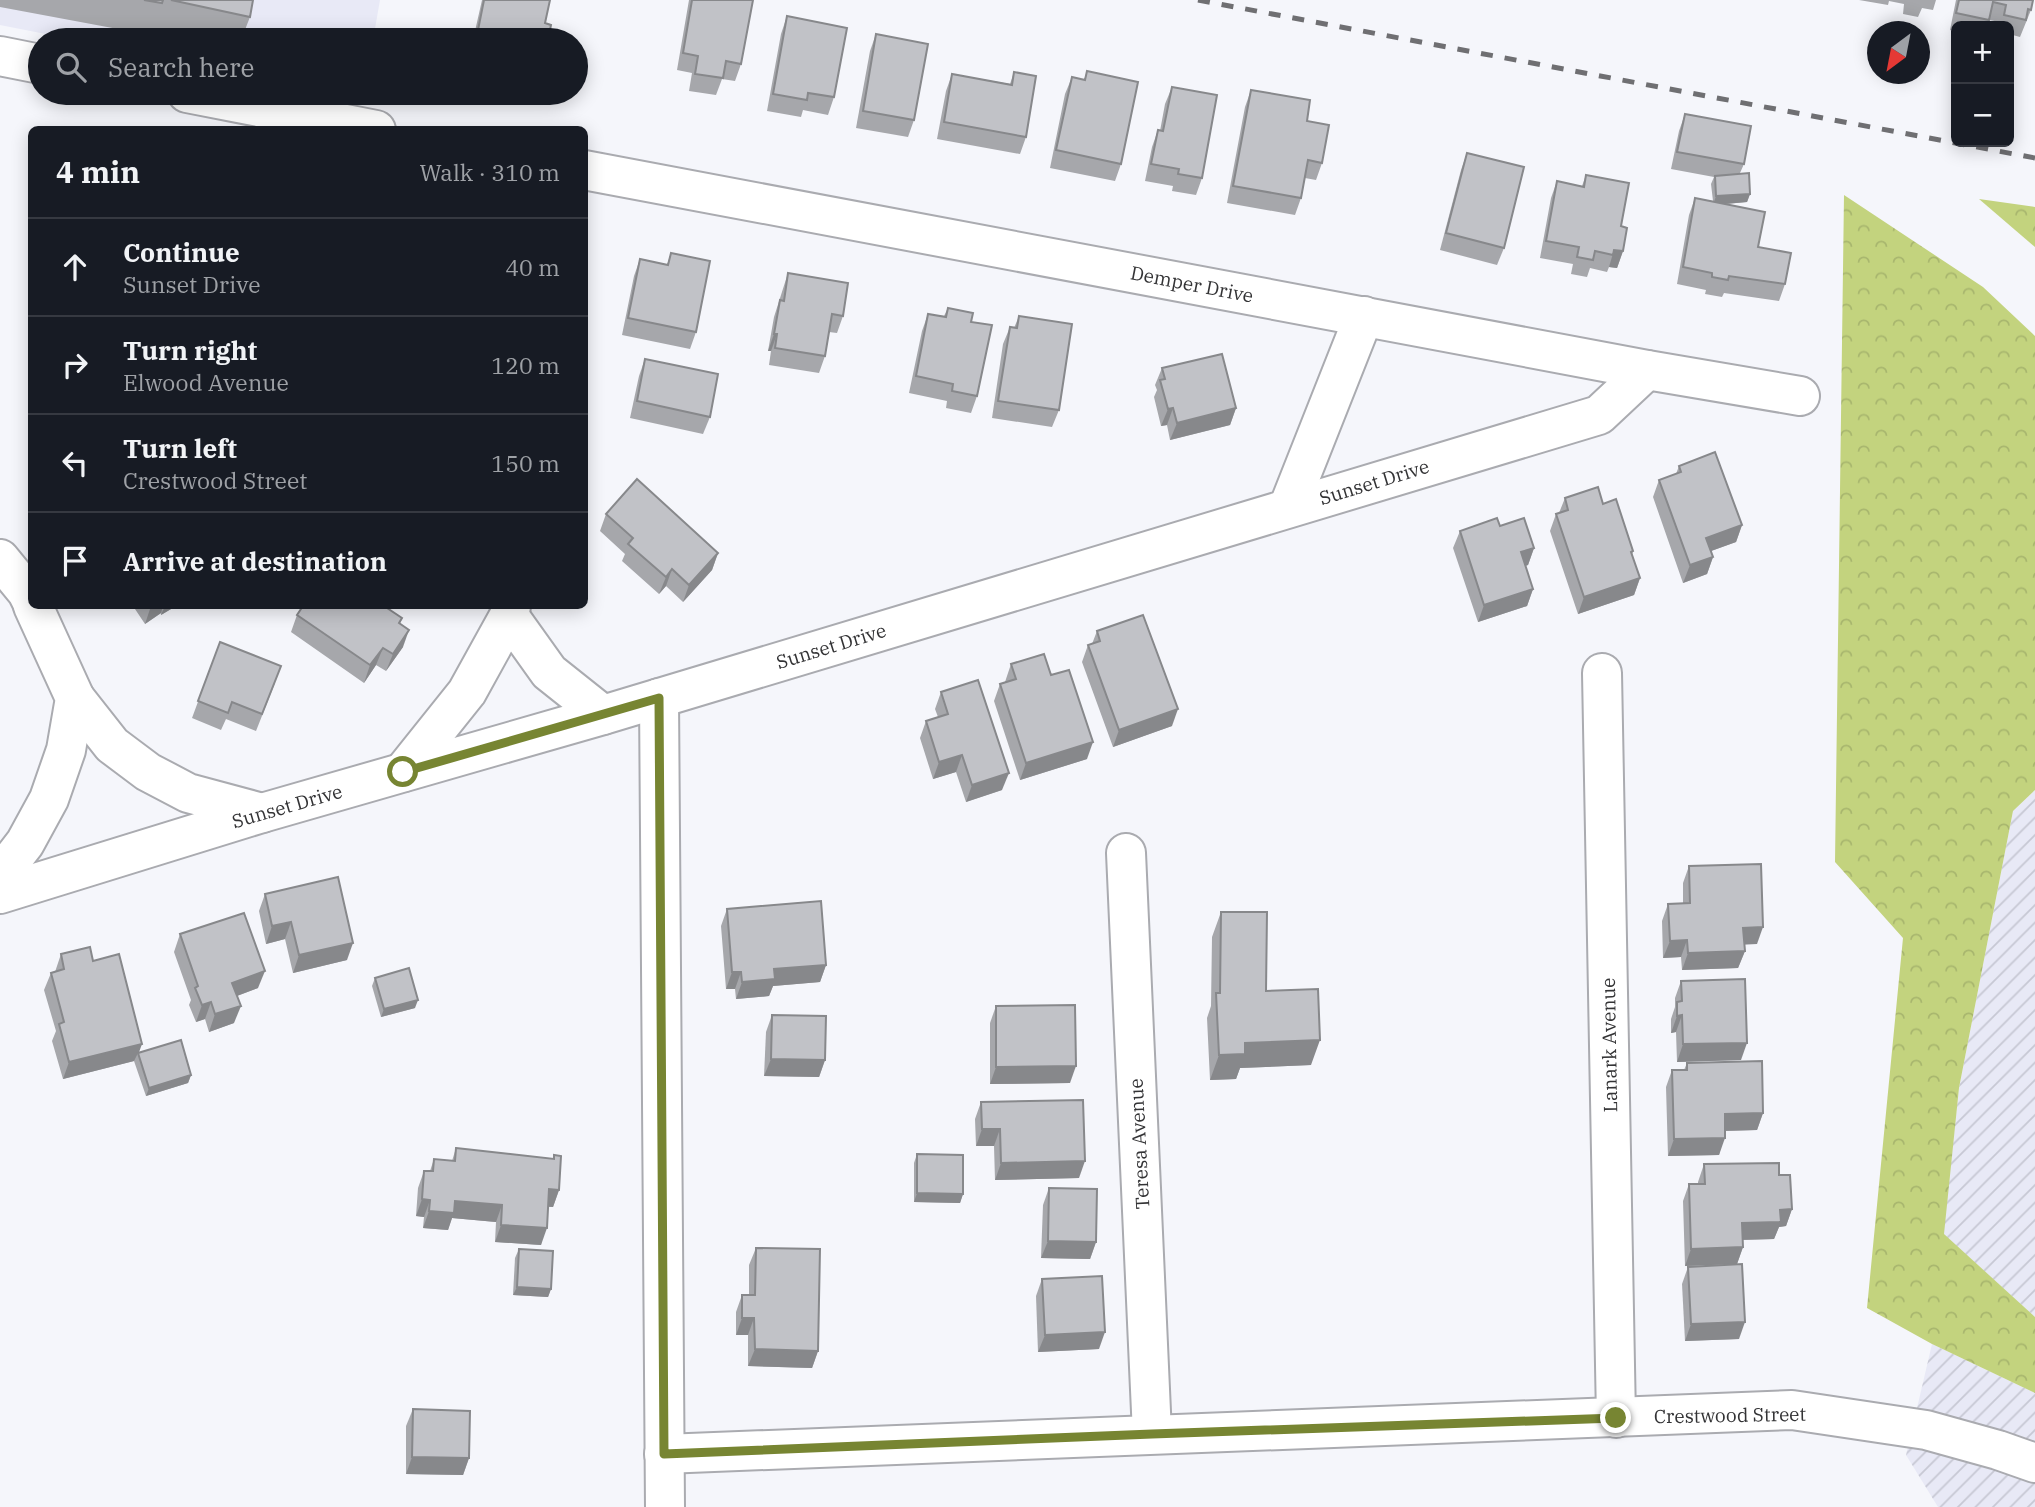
<!DOCTYPE html>
<html lang="en">
<head>
<meta charset="utf-8">
<style>
	body { margin:0; font-family:"IBM Plex Serif",serif; background:#242831; color:#f1f3f6 }
	.controls { position:absolute; right:21px; top:21px; display:grid; overflow:hidden; border-radius:10px; box-shadow:0 4px 18px #0003 }
	.controls button { width:63px; height:63px; display:grid; place-items:center; padding:0; border:0; border-bottom:2px solid #363941; background:#171b24; color:#f1f3f6; font:35px sans-serif }
	.compass { position:absolute; left:1867px; top:21px; width:63px; height:63px; border-radius:50%; background:#171b24; box-shadow:0 4px 18px #0003; rotate:212deg }
	.stop { position:absolute; width:21px; height:21px; margin:-16px; border:5px solid #778532; border-radius:50%; background:#fff }
	.stop.end { background:#778532; border-color:#fff; box-shadow:0 2px 7px #0008 }
	.list { margin:0; padding:0; list-style:none }
	h2 { display:flex; justify-content:space-between; align-items:center; height:91px; margin:0; padding:0 28px; font-size:30px }
	h2 small { font-size:23px; font-weight:400; color:#9ea1a6 }
	.list li { display:grid; grid-template-columns:46px 1fr auto; gap:21px; align-items:center; box-sizing:border-box; height:98px; padding:0 28px; border-top:2px solid #363941 }
	.list b { display:block; font-size:26px; white-space:nowrap }
	.list p { margin:0; font-size:23px; white-space:nowrap; color:#9ea1a6 }
	.list em { font-size:23px; font-style:normal; color:#9ea1a6 }
	.icon { flex:none; width:38px; height:38px; fill:none; stroke:currentColor; stroke-width:2; stroke-linecap:round; stroke-linejoin:round }
	.map { position:relative; flex:none; width:2035px; height:1507px; overflow:hidden }
	.search { position:absolute; background:#171b24; box-shadow:0 4px 18px #0003; left:28px; top:28px; width:560px; height:77px; display:flex; align-items:center; gap:18px; box-sizing:border-box; padding:0 24px; border-radius:38px; color:#9ea1a6; font-size:26px }
	.panel { position:absolute; background:#171b24; box-shadow:0 4px 18px #0003; left:28px; top:126px; width:560px; height:483px; border-radius:10px }
	.map>svg:first-child { display:block }
	.built { fill:#e8e9f6 }
	.industrial { fill:url(#industrial-furrows) }
	.forest { fill:url(#forest-crowns) }
	.lines { fill:none; stroke-linecap:round; stroke-linejoin:round }
	.minor-casing { stroke:#aaabb0; stroke-width:42 }
	.minor { stroke:#fff; stroke-width:38 }
	.rail { stroke:#6f6f72; stroke-width:5; stroke-dasharray:12 12; stroke-linecap:butt }
	.wall { fill:#a6a7ab }
	.shaded-wall { fill:#87888b }
	.building { fill:#c1c2c7; stroke:#87888b; stroke-width:2 }
	.route { stroke:#778532; stroke-width:9 }
	.labels { text-anchor:middle; dominant-baseline:central; stroke-width:5; stroke-linejoin:round; paint-order:stroke }
	.street-label { font-size:19px; fill:#333335; stroke:#fff }
</style>
</head>
<body>
<div class="map">
<svg width="2035" height="1507" viewBox="0 0 2035 1507">
	<defs>
		<pattern id="industrial-furrows" width="10" height="10" patternUnits="userSpaceOnUse" patternTransform="scale(1.75)"><rect width="10" height="10" fill="#e8e9f6"/><path d="M-1 1l2-2M0 10L10 0M9 11l2-2" fill="none" stroke="#c7c8d4"/></pattern>
		<pattern id="forest-crowns" width="20" height="18" patternUnits="userSpaceOnUse" patternTransform="scale(1.75)"><rect width="20" height="18" fill="#c3d37e"/><path d="M2 6a3 3 0 1 1 6 0M12 15a3 3 0 1 1 6 0" fill="none" stroke="#a8b66e"/></pattern>
	</defs>
	<rect width="100%" height="100%" fill="#f5f6fb"/>
	<polygon class="built" points="0,0 380,0 373,40 76,40 0,25"/>
	<g class="industrial">
		<polygon points="2035,790 2035,1317 1943,1234 1959,1088 2013,811"/>
		<polygon points="1932,1344 2035,1393 2035,1507 1938,1507 1906,1455"/>
	</g>
	<g class="forest">
		<polygon points="1844,195 1983,287 2035,336 2035,790 2013,811 1959,1088 1944,1234 2035,1317 2035,1393 1932,1344 1867,1308 1903,938 1835,862"/>
		<polygon points="1979,199 2035,207 2035,247"/>
	</g>
	<g class="lines">
		<defs>
			<g id="minor">
				<polyline points="0,56 40,64"/>
				<polyline points="187,93 376,130"/>
				<polyline points="584,170 1647,370 1800,396"/>
				<polyline points="1288,508 1364,316"/>
				<polyline points="0,559 27,592 32,602"/>
				<polyline points="509,616 549,672 603,715"/>
				<polyline points="1602,673 1616,1418"/>
				<polyline points="75,698 112,745 148,772 188,793 262,813"/>
				<polyline points="659,698 665,1507"/>
				<polyline points="403,772 467,692 509,616 511,606"/>
				<polyline points="1126,853 1152,1434"/>
				<polyline points="0,875 25,843 49,799 66,750 75,698 33,606"/>
				<polyline points="0,894 262,813 603,715 1599,415 1647,370"/>
				<polyline points="664,1454 1792,1410 1926,1430 1998,1450 2035,1463"/>
			</g>
		</defs>
		<use href="#minor" class="minor-casing"/>
		<use href="#minor" class="minor"/>
		<polyline class="rail" points="1198,0 2035,158"/>
	</g>
	<g class="wall">
		<polygon points="0,0 253,0 250,17 241,40 198,40 152,30 150,35 0,7"/>
		<polygon points="482,0 550,0 545,23 548,40 473,40"/>
		<polygon points="689,0 753,0 741,64 735,81 722,79 716,95 689,91 692,73 677,70"/>
		<polygon points="1859,0 1936,0 1933,10 1922,8 1918,17 1903,14 1904,4 1889,1 1888,5"/>
		<polygon points="1956,0 2033,0 2031,10 2020,37 2009,34 2009,26 1999,26 2000,22 1989,20 1987,26 1956,26 1956,32 1950,30"/>
		<polygon points="787,16 834,97 828,115 803,110 801,117 767,111 781,34"/>
		<polygon points="876,34 914,120 908,137 856,128 870,51"/>
		<polygon points="1087,71 1121,164 1115,181 1050,168 1065,94 1072,77 1084,80"/>
		<polygon points="1014,72 1026,137 1020,154 937,139 946,91 952,74 1010,84"/>
		<polygon points="1172,87 1202,178 1196,195 1172,191 1173,186 1145,181 1152,147 1158,130 1160,131 1165,104"/>
		<polygon points="1251,90 1307,121 1322,163 1316,180 1305,178 1301,198 1295,215 1227,203 1245,107"/>
		<polygon points="1685,114 1744,164 1740,173 1750,194 1747,202 1726,204 1785,284 1779,301 1724,293 1722,297 1705,294 1706,290 1677,284 1689,215 1695,198 1713,201 1711,184 1714,177 1671,169 1679,131"/>
		<polygon points="1467,153 1504,248 1497,265 1440,250 1461,170"/>
		<polygon points="1586,175 1621,226 1623,251 1617,268 1609,267 1607,272 1590,268 1587,277 1571,274 1573,264 1540,258 1551,198 1557,181 1582,186"/>
		<polygon points="671,253 696,332 690,349 622,335 634,276 640,259 667,265"/>
		<polygon points="788,273 843,316 837,333 829,332 825,356 819,373 769,365 771,351 768,351 774,317"/>
		<polygon points="948,308 971,322 977,396 971,413 946,408 947,401 909,393 922,331 928,314 944,316"/>
		<polygon points="1019,316 1059,410 1052,427 992,418 1003,344 1010,327 1014,328"/>
		<polygon points="645,359 710,417 703,434 630,418 639,376"/>
		<polygon points="1162,368 1236,408 1230,425 1170,440 1167,425 1161,426 1154,397 1157,390 1155,385"/>
		<polygon points="1679,466 1742,525 1736,542 1711,551 1713,557 1707,574 1683,583 1653,497 1659,480 1676,474"/>
		<polygon points="1565,498 1603,504 1633,551 1632,555 1640,578 1634,595 1578,614 1550,531 1556,514 1559,513"/>
		<polygon points="606,514 718,553 712,570 683,602 666,586 659,594 622,561 625,554 600,531"/>
		<polygon points="1500,526 1534,548 1528,565 1525,566 1533,589 1527,606 1478,622 1453,548 1460,531"/>
		<polygon points="133,606 176,606 161,615 161,613 145,624"/>
		<polygon points="297,615 402,618 400,624 403,647 386,671 376,665 364,683 291,632"/>
		<polygon points="1097,631 1172,726 1113,747 1082,662 1088,645 1092,644"/>
		<polygon points="220,642 275,683 256,731 226,719 221,730 192,718"/>
		<polygon points="1011,664 1051,675 1087,759 1020,780 994,701 1000,684 1005,682"/>
		<polygon points="941,692 1002,790 966,802 956,772 933,779 920,738 926,721 938,717 935,709"/>
		<polygon points="1689,866 1757,944 1744,944 1745,951 1738,968 1682,970 1681,957 1663,958 1662,921 1668,904 1683,904 1683,883"/>
		<polygon points="265,894 347,960 293,973 285,939 266,944 259,911"/>
		<polygon points="727,909 826,965 820,982 773,986 769,996 736,999 735,989 726,989 721,926"/>
		<polygon points="1221,912 1266,991 1311,1065 1240,1068 1236,1079 1210,1080 1207,1018 1211,1006 1212,937"/>
		<polygon points="180,934 258,988 237,996 234,1023 209,1032 205,1019 196,1022 189,1005 191,1000 174,952"/>
		<polygon points="61,954 93,961 139,1052 191,1075 188,1083 146,1096 134,1061 63,1079 52,1041 56,1031 44,990 51,973 55,972"/>
		<polygon points="375,978 415,1008 381,1017 372,986"/>
		<polygon points="1681,981 1741,1060 1677,1062 1676,1032 1671,1033 1671,1019 1675,1007 1675,998"/>
		<polygon points="996,1006 1070,1083 990,1084 990,1023"/>
		<polygon points="772,1015 825,1060 819,1077 764,1076 766,1032"/>
		<polygon points="1687,1063 1763,1113 1757,1130 1725,1131 1719,1155 1668,1156 1666,1087 1672,1070 1684,1070"/>
		<polygon points="981,1102 1079,1178 995,1180 994,1146 976,1146 975,1119"/>
		<polygon points="456,1148 553,1159 554,1155 559,1190 553,1207 548,1207 541,1245 495,1242 496,1222 452,1218 448,1230 423,1228 424,1217 416,1216 418,1188 424,1171 430,1171 434,1159 452,1161"/>
		<polygon points="917,1154 963,1194 960,1203 914,1202 914,1163"/>
		<polygon points="1704,1164 1779,1175 1792,1209 1786,1226 1779,1227 1774,1239 1743,1240 1743,1247 1737,1264 1685,1266 1683,1201 1689,1184 1698,1184 1698,1182"/>
		<polygon points="1049,1188 1096,1242 1090,1259 1041,1258 1043,1205"/>
		<polygon points="756,1248 818,1351 812,1368 748,1366 748,1335 736,1335 736,1312 742,1295 749,1295 749,1265"/>
		<polygon points="519,1249 551,1289 548,1297 513,1295 515,1258"/>
		<polygon points="1688,1267 1739,1339 1685,1341 1682,1284"/>
		<polygon points="1042,1279 1099,1349 1038,1352 1036,1296"/>
		<polygon points="413,1409 469,1458 463,1475 406,1474 406,1426"/>
	</g>
	<g class="shaded-wall">
		<polygon points="1750,194 1747,202 1713,205 1716,196"/>
		<polygon points="1614,250 1623,251 1617,268 1609,267"/>
		<polygon points="774,334 777,334 771,351 768,351"/>
		<polygon points="1173,408 1167,425 1161,426 1168,409"/>
		<polygon points="1236,408 1230,425 1170,440 1177,423"/>
		<polygon points="1742,525 1736,542 1700,555 1706,538"/>
		<polygon points="1534,548 1528,565 1515,569 1521,552"/>
		<polygon points="718,553 712,570 683,602 689,585"/>
		<polygon points="1713,557 1707,574 1683,583 1690,565"/>
		<polygon points="672,569 666,586 659,594 666,577"/>
		<polygon points="1640,578 1634,595 1578,614 1584,597"/>
		<polygon points="1533,589 1527,606 1478,622 1484,605"/>
		<polygon points="151,606 163,606 161,613 145,624"/>
		<polygon points="165,606 176,606 161,615"/>
		<polygon points="409,630 403,647 386,671 393,654"/>
		<polygon points="383,648 376,665 364,683 370,665"/>
		<polygon points="1178,709 1172,726 1113,747 1119,730"/>
		<polygon points="1093,742 1087,759 1020,780 1026,763"/>
		<polygon points="962,755 956,772 933,779 939,762"/>
		<polygon points="1009,773 1002,790 966,802 972,785"/>
		<polygon points="291,922 285,939 266,944 272,926"/>
		<polygon points="1763,927 1757,944 1737,945 1743,928"/>
		<polygon points="1687,940 1681,957 1663,958 1670,941"/>
		<polygon points="353,943 347,960 293,973 299,955"/>
		<polygon points="1745,951 1738,968 1682,970 1688,953"/>
		<polygon points="826,965 820,982 773,986 769,996 736,999 742,982 774,969"/>
		<polygon points="265,971 258,988 226,1000 232,983"/>
		<polygon points="732,972 741,972 735,989 726,989"/>
		<polygon points="418,1000 415,1008 381,1017 384,1009"/>
		<polygon points="211,1002 205,1019 196,1022 202,1005"/>
		<polygon points="241,1006 234,1023 209,1032 215,1014"/>
		<polygon points="1682,1015 1676,1032 1671,1033 1677,1016"/>
		<polygon points="1320,1040 1311,1065 1240,1068 1236,1079 1210,1080 1219,1055 1245,1043"/>
		<polygon points="1747,1043 1741,1060 1677,1062 1683,1044"/>
		<polygon points="142,1044 138,1055 138,1053 134,1061 63,1079 69,1062"/>
		<polygon points="771,1059 825,1060 819,1077 764,1076"/>
		<polygon points="1076,1066 1070,1083 990,1084 996,1067"/>
		<polygon points="191,1075 188,1083 146,1096 149,1088"/>
		<polygon points="1763,1113 1757,1130 1719,1131 1725,1114"/>
		<polygon points="982,1129 1000,1129 994,1146 976,1146"/>
		<polygon points="1725,1138 1719,1155 1668,1156 1674,1139"/>
		<polygon points="1085,1161 1079,1178 995,1180 1001,1163"/>
		<polygon points="549,1189 559,1190 553,1207 543,1206"/>
		<polygon points="917,1193 963,1194 960,1203 914,1202"/>
		<polygon points="422,1199 430,1200 424,1217 416,1216"/>
		<polygon points="455,1201 502,1205 496,1222 452,1218 448,1230 423,1228 429,1211"/>
		<polygon points="1792,1209 1786,1226 1779,1227 1774,1239 1736,1240 1742,1223 1780,1210"/>
		<polygon points="501,1225 547,1228 541,1245 495,1242"/>
		<polygon points="1048,1241 1096,1242 1090,1259 1041,1258"/>
		<polygon points="1743,1247 1737,1264 1685,1266 1691,1249"/>
		<polygon points="517,1287 551,1289 548,1297 513,1295"/>
		<polygon points="742,1318 754,1318 748,1335 736,1335"/>
		<polygon points="1745,1322 1739,1339 1685,1341 1691,1324"/>
		<polygon points="1105,1332 1099,1349 1038,1352 1045,1335"/>
		<polygon points="755,1349 818,1351 812,1368 748,1366"/>
		<polygon points="412,1457 469,1458 463,1475 406,1474"/>
	</g>
	<g class="building">
		<polygon points="144,0 163,0 162,3"/>
		<polygon points="171,0 253,0 250,17"/>
		<polygon points="484,0 550,0 545,23 551,25 548,40 476,40"/>
		<polygon points="692,0 753,0 741,64 726,61 723,78 695,74 698,56 683,53"/>
		<polygon points="1959,0 2033,0 2031,10 2028,9 2026,20 2004,15 2006,5 1993,2 1989,20 1956,13"/>
		<polygon points="787,16 847,28 834,97 808,93 807,100 773,94"/>
		<polygon points="876,34 928,44 914,120 863,111"/>
		<polygon points="1087,71 1138,82 1121,164 1056,150 1072,77 1085,80"/>
		<polygon points="1014,72 1036,76 1026,137 944,122 952,74 1012,85"/>
		<polygon points="1172,87 1217,95 1202,178 1178,174 1179,169 1151,164 1158,130 1163,131"/>
		<polygon points="1251,90 1310,100 1307,121 1329,125 1322,163 1308,160 1301,198 1233,186"/>
		<polygon points="1685,114 1751,126 1744,164 1677,152"/>
		<polygon points="1467,153 1524,167 1504,248 1446,233"/>
		<polygon points="1749,173 1750,194 1716,196 1715,176"/>
		<polygon points="1586,175 1629,183 1621,226 1627,228 1623,251 1614,250 1613,255 1595,251 1593,260 1577,257 1579,247 1546,241 1557,181 1584,187"/>
		<polygon points="1695,198 1765,212 1758,247 1791,253 1785,284 1729,276 1728,280 1712,277 1712,273 1683,267"/>
		<polygon points="671,253 710,261 696,332 628,318 640,259 668,265"/>
		<polygon points="788,273 848,283 843,316 832,314 825,356 775,348 777,334 774,334 780,300 784,301"/>
		<polygon points="948,308 973,313 971,322 992,325 977,396 952,391 953,384 916,376 928,314 946,317"/>
		<polygon points="1019,316 1072,324 1059,410 998,401 1010,327 1017,328"/>
		<polygon points="1222,354 1236,408 1177,423 1173,408 1168,409 1160,380 1165,379 1162,368"/>
		<polygon points="645,359 718,374 710,417 637,401"/>
		<polygon points="1715,452 1742,525 1706,538 1713,557 1690,565 1659,480 1681,472 1679,466"/>
		<polygon points="637,479 718,553 689,585 672,569 666,577 628,544 633,538 606,514"/>
		<polygon points="1598,487 1603,504 1616,499 1633,551 1631,552 1640,578 1584,597 1556,514 1568,510 1565,498"/>
		<polygon points="1497,518 1500,526 1524,518 1534,548 1521,552 1533,589 1484,605 1460,531"/>
		<polygon points="303,606 384,606 402,618 399,623 409,630 393,654 383,648 370,665 297,615"/>
		<polygon points="1143,615 1178,709 1119,730 1088,645 1100,641 1097,631"/>
		<polygon points="220,642 281,666 262,714 232,702 228,713 198,701"/>
		<polygon points="1044,654 1051,675 1069,670 1093,742 1026,763 1000,684 1016,679 1011,664"/>
		<polygon points="978,680 1009,773 972,785 962,755 939,762 926,721 948,714 941,692"/>
		<polygon points="1761,864 1763,927 1743,928 1745,951 1688,953 1687,940 1670,941 1668,904 1690,903 1689,866"/>
		<polygon points="338,877 353,943 299,955 291,922 272,926 265,894"/>
		<polygon points="821,901 826,965 774,969 775,979 742,982 741,972 732,972 727,909"/>
		<polygon points="1221,912 1267,912 1266,991 1318,989 1320,1040 1245,1043 1245,1054 1219,1055 1216,993 1220,993"/>
		<polygon points="244,913 265,971 232,983 241,1006 215,1014 211,1002 202,1005 195,988 198,986 180,934"/>
		<polygon points="90,947 93,961 119,954 142,1044 69,1062 59,1024 64,1022 51,973 64,969 61,954"/>
		<polygon points="409,968 418,1000 384,1009 375,978"/>
		<polygon points="1745,979 1747,1043 1683,1044 1682,1015 1677,1016 1677,1002 1682,1001 1681,981"/>
		<polygon points="1075,1005 1076,1066 996,1067 996,1006"/>
		<polygon points="772,1015 826,1016 825,1060 771,1059"/>
		<polygon points="181,1040 191,1075 149,1088 138,1053"/>
		<polygon points="1762,1061 1763,1113 1725,1114 1725,1138 1674,1139 1672,1070 1687,1070 1687,1063"/>
		<polygon points="1083,1100 1085,1161 1001,1163 1000,1129 982,1129 981,1102"/>
		<polygon points="456,1148 554,1159 554,1155 561,1156 559,1190 549,1189 547,1228 501,1225 502,1205 455,1201 454,1213 429,1211 430,1200 422,1199 424,1171 433,1171 434,1159 455,1161"/>
		<polygon points="917,1154 963,1155 963,1194 917,1193"/>
		<polygon points="1779,1163 1779,1175 1790,1175 1792,1209 1780,1210 1781,1222 1742,1223 1743,1247 1691,1249 1689,1184 1705,1184 1704,1164"/>
		<polygon points="1049,1188 1097,1189 1096,1242 1048,1241"/>
		<polygon points="756,1248 820,1249 818,1351 755,1349 754,1318 742,1318 742,1295 755,1295"/>
		<polygon points="519,1249 553,1251 551,1289 517,1287"/>
		<polygon points="1742,1264 1745,1322 1691,1324 1688,1267"/>
		<polygon points="1102,1276 1105,1332 1045,1335 1042,1279"/>
		<polygon points="413,1409 470,1411 469,1458 412,1457"/>
	</g>
	<g class="lines">
		<polyline class="route" points="403,772 659,698 664,1454 1152,1434 1616,1418"/>
	</g>
	<g class="labels">
		<g class="street-label">
			<text transform="translate(1192 284) rotate(11)">Demper Drive</text>
			<text transform="translate(1374 482) rotate(-17)">Sunset Drive</text>
			<text transform="translate(831 646) rotate(-17)">Sunset Drive</text>
			<text transform="translate(287 806) rotate(-16)">Sunset Drive</text>
			<text transform="translate(1609 1045) rotate(-91)">Lanark Avenue</text>
			<text transform="translate(1139 1144) rotate(-93)">Teresa Avenue</text>
			<text transform="translate(1730 1415) rotate(-1)">Crestwood Street</text>
		</g>
	</g>
</svg>
<div class="controls">
<button>+</button>
<button>−</button>
</div>
<svg class="compass" viewBox="-18 -18 36 36"><path d="M0-13l5 13h-10z" fill="#e53935"/><path d="M0 13l5-13h-10z" fill="#9ea1a6"/></svg>
<div class="stop" style="left:403px;top:772px"></div>
<div class="stop end" style="left:1616px;top:1418px"></div>
<div class="search"><svg class="icon" aria-label="search" viewBox="0 0 24 24"><circle cx="10" cy="10" r="6"/><path d="M15 15l6 6"/></svg>Search here</div>
<section class="panel">
<h2>4 min<small>Walk · 310 m</small></h2>
<ul class="list">
<li><svg class="icon" aria-label="ahead" viewBox="0 0 24 24"><path d="M12 20V5M6 11l6-6 6 6"/></svg><div><b>Continue</b><p>Sunset Drive</p></div><em>40 m</em></li>
<li><svg class="icon" aria-label="right" viewBox="0 0 24 24"><path d="M7 20v-9h11M14 6l5 5-5 5"/></svg><div><b>Turn right</b><p>Elwood Avenue</p></div><em>120 m</em></li>
<li><svg class="icon" aria-label="left" viewBox="0 0 24 24"><path d="M17 20v-9H6M10 6l-5 5 5 5"/></svg><div><b>Turn left</b><p>Crestwood Street</p></div><em>150 m</em></li>
<li><svg class="icon" aria-label="arrive" viewBox="0 0 24 24"><path d="M6 21V4h12l-3 4 3 4H6"/></svg><div><b>Arrive at destination</b></div></li>
</ul>
</section>
</div>
</body>
</html>
